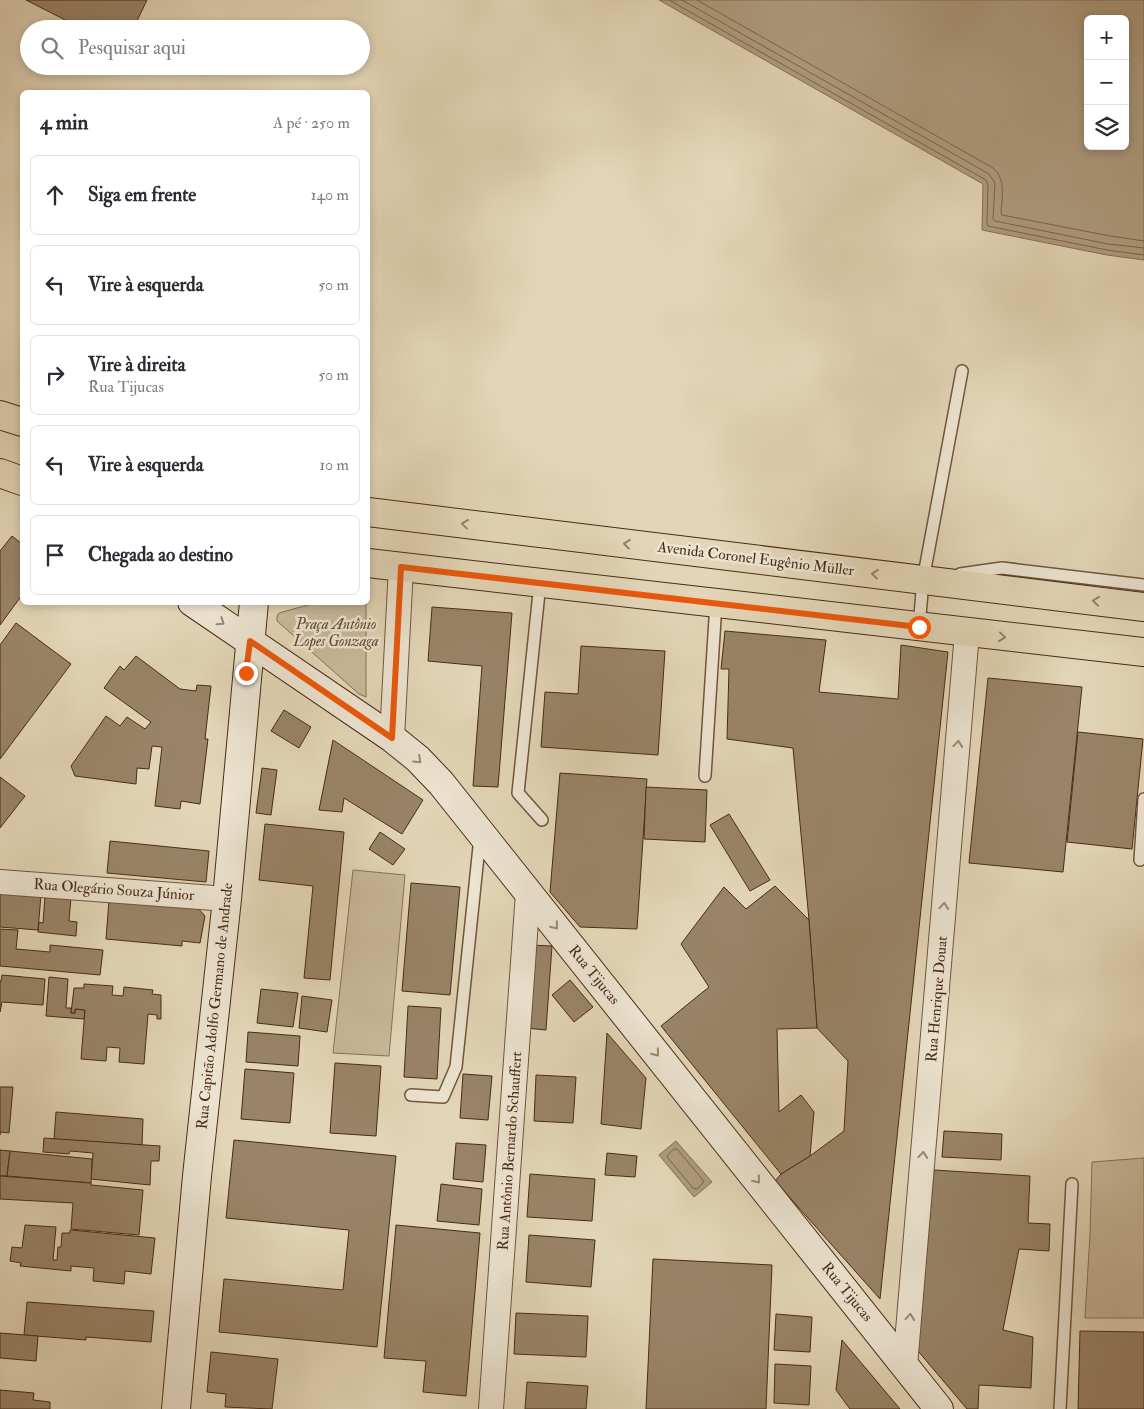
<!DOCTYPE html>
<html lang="pt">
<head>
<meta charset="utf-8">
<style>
	body { margin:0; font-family:"IM FELL Double Pica",serif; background:#f2f2f3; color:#2b2b33 }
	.controls { position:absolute; right:15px; top:15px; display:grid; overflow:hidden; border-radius:8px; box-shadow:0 2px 8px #0003 }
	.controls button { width:45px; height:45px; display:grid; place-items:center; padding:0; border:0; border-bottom:1px solid #e1e1e2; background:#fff; color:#2b2b33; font:25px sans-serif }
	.stop { position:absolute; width:15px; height:15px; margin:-11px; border:4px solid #ea580c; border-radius:50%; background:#fff }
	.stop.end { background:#ea580c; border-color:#fff; box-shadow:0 1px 5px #0008 }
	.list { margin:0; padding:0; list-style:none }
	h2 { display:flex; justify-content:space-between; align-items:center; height:65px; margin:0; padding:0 20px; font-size:21px }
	h2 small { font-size:16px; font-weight:400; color:#7c7c81 }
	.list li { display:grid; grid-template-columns:32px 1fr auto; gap:15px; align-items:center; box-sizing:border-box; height:80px; margin:0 10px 10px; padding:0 10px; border:1px solid #e1e1e2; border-radius:8px }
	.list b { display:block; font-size:19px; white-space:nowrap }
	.list p { margin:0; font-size:16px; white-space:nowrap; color:#7c7c81 }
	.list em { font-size:16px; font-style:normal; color:#7c7c81 }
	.icon { flex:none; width:28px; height:28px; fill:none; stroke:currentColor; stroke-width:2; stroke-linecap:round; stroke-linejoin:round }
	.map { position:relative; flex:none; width:1144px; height:1409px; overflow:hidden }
	.search { position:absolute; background:#fff; box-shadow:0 2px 8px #0003; left:20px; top:20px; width:350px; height:55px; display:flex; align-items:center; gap:12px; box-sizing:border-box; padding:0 18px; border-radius:28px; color:#7c7c81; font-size:19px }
	.panel { position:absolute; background:#fff; box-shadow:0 2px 8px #0003; left:20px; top:90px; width:350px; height:515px; border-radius:8px }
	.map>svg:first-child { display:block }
	.green { fill:#c9b99c; stroke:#887258 }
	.water { fill:#ae9c80; stroke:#856f55; fill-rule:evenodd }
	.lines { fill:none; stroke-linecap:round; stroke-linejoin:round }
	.shore { stroke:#7b644a; stroke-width:1 }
	.building { fill:#998469; stroke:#482b14 }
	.lane-casing { stroke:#6f563d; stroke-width:14 }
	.street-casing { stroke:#6f563d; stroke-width:26 }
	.secondary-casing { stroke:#482b14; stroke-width:30 }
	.primary-casing { stroke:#482b14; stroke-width:30 }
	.lane { stroke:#ede4d1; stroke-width:11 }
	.street { stroke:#ede4d1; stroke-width:24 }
	.secondary { stroke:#ede4d1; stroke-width:28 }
	.primary { stroke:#e3d6b8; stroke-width:28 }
	.oneway { stroke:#968066 }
	.oneway2 { stroke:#9a8872 }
	.route { stroke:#ea580c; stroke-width:6 }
	.labels { text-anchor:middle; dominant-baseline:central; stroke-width:5; stroke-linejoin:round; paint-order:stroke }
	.street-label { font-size:15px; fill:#482b14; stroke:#ede4d1 }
	.park-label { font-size:15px; font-style:italic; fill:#62472f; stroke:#ede4d1 }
</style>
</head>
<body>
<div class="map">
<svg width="1144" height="1409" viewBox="0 0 1144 1409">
	<rect width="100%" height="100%" fill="#e3d6b8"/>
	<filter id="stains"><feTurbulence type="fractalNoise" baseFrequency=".004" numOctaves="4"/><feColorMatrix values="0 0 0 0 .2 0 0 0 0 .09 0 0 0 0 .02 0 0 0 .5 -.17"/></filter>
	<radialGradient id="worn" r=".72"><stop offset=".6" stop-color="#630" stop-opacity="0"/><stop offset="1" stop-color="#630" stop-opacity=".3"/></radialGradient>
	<g class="green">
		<polygon points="319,602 366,603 366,697 359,694 277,621 277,616 279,613"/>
		<polygon points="353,870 405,875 389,1056 333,1053"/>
		<polygon points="1144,1158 1144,1318 1085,1318 1090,1235 1092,1162"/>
	</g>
	<g class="water">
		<path d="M 659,0 L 1144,0 L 1144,260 L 1107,255 L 982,230 L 983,184 ZM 1088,19 L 1125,19 L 1125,146 L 1088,146 Z"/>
		<polygon points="676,1141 712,1182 694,1197 659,1155"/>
	</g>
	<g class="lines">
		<g class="shore">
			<polyline points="669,0 986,180 988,185 987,224 988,226 1107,250 1144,255"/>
			<polyline points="682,0 989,174 995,183 993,219 995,221 1108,244 1144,248"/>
			<path d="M 697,0 L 993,168 C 1006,179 1002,197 1001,213 L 1002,215 L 1110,236 L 1144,241"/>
			<polygon points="674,1149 677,1149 703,1180 703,1183 697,1189 693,1188 667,1157 668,1155"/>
		</g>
	</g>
	<g class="building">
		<polygon points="26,0 147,0 133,29 83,29"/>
		<polygon points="12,536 22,544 22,595 0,625 0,551"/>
		<polygon points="432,607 512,613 498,787 473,786 482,666 428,661"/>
		<polygon points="16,623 71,664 0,759 0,645"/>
		<polygon points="725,631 826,640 819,692 898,699 901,645 948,652 880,1299 775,1181 781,1174 810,1156 844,1131 848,1061 817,1028 809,920 793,748 727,739 729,669 721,669"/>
		<polygon points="581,646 665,651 658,755 541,747 545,692 578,694"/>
		<polygon points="136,656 180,689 196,691 197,685 211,686 205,739 208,739 200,804 181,801 180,809 155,806 162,747 152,746 149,769 137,768 136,784 75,776 71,766 106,716 120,726 127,717 145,729 151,722 104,688 120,666 124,670"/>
		<polygon points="988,678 1082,687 1063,872 969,863"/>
		<polygon points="284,710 311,727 299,748 271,731"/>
		<polygon points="1078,732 1143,739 1132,849 1067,842"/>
		<polygon points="333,740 423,800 402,834 344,798 342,812 319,810"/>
		<polygon points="262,768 277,770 271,815 256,813"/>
		<polygon points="560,773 647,779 637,929 580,927 550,892"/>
		<polygon points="0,777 25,796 0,828"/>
		<polygon points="646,787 707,790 705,842 644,839"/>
		<polygon points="729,814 770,880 750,891 710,825"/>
		<polygon points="265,824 344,832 330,980 304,978 313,886 259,880"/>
		<polygon points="380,832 405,849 393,865 369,849"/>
		<polygon points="110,841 209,851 206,882 107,873"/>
		<polygon points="411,883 460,887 450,995 402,991"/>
		<polygon points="775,886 809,920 817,1028 777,1029 779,1112 801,1095 814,1112 810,1156 781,1174 661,1026 709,987 681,944 724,887 746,909"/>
		<polygon points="0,893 41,895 38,930 0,927"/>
		<polygon points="45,896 71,897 69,921 77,922 76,936 38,932 39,922 43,923"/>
		<polygon points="109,900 196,906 205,916 200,943 182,941 182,946 106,939"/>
		<polygon points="0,929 18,930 16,949 50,952 50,945 103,950 100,975 0,966"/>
		<polygon points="530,945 552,946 546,1030 525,1028"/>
		<polygon points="2,975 45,979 43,1005 2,1002 0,1012 0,981 1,981"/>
		<polygon points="49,977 68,979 66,1008 71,1008 71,1013 75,1013 75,1009 85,1010 84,1019 46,1016"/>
		<polygon points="570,980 593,1007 574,1022 552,995"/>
		<polygon points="84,984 113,986 112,995 123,996 124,987 153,990 152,994 161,995 161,1019 157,1019 157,1015 148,1014 144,1064 119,1062 120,1048 107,1047 106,1061 81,1059 85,1010 75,1009 75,1013 71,1013 74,988 84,988"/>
		<polygon points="261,989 298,993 293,1027 257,1023"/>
		<polygon points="302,996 332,1000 327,1032 299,1028"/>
		<polygon points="408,1006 441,1008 437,1079 404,1077"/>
		<polygon points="248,1032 300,1036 298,1066 246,1062"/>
		<polygon points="607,1033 646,1078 641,1129 601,1124"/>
		<polygon points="335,1063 381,1066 376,1136 330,1133"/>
		<polygon points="245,1069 294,1073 290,1123 241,1119"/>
		<polygon points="463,1074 492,1076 488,1120 460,1118"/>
		<polygon points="536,1075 576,1077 573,1123 534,1121"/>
		<polygon points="0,1087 13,1087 9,1133 0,1132 0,1135"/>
		<polygon points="56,1112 143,1119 142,1145 54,1139"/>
		<polygon points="944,1131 1002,1134 1001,1160 942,1157"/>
		<polygon points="44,1138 160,1146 159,1161 151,1161 150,1185 91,1179 93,1153 70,1151 69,1154 43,1152"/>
		<polygon points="234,1140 396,1156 377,1347 219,1332 224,1279 343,1290 349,1230 226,1218"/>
		<polygon points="456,1143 486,1145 483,1182 453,1179"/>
		<polygon points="0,1150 10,1151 7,1176 0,1176"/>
		<polygon points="10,1151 92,1159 91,1183 7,1176"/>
		<polygon points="607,1153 637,1156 635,1177 605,1175"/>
		<polygon points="934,1170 1030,1176 1028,1223 1050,1224 1049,1251 1019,1249 1003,1330 1033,1337 1031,1388 979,1385 978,1409 967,1409 918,1351"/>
		<polygon points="530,1174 595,1179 592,1221 527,1217"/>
		<polygon points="0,1176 91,1183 91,1185 143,1190 139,1235 71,1229 73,1203 0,1199"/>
		<polygon points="441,1184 482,1189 479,1225 437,1221"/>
		<polygon points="25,1225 56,1227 53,1260 57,1260 58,1247 61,1247 62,1233 70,1233 70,1230 155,1238 151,1274 125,1271 124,1284 93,1281 94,1268 71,1266 71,1271 20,1266 21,1263 10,1261 12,1247 22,1248"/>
		<polygon points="396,1225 480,1233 466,1396 423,1392 426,1361 384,1358"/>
		<polygon points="529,1235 595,1240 591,1287 526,1282"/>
		<polygon points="653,1259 772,1265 766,1409 646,1409"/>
		<polygon points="27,1302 154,1311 151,1342 86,1337 86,1340 24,1335"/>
		<polygon points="516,1313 588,1316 586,1357 514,1354"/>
		<polygon points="776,1314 812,1317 810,1352 774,1350"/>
		<polygon points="1080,1331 1144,1332 1144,1409 1078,1409"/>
		<polygon points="0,1333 38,1336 36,1361 0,1358"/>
		<polygon points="842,1340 900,1409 850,1409 836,1390"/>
		<polygon points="211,1352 278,1359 272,1409 225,1407 226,1394 207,1392"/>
		<polygon points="775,1364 811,1366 809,1405 774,1403"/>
		<polygon points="527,1382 588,1386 586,1409 525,1409"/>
		<polygon points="0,1390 34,1393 33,1400 50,1402 50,1409 0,1409"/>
	</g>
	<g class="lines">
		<defs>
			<g id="lane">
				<polyline points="960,574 1002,568 1144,585"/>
				<polyline points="540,583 518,793 542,820"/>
				<polyline points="919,627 923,580 962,371"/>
				<polyline points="705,776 716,603"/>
				<polyline points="1140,860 1144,799"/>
				<polyline points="411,1095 443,1097 456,1067 480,837"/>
				<polyline points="1060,1409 1072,1184"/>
			</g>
			<g id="street">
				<polyline points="392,738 401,567"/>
				<polyline points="0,882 227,899"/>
				<polyline points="905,1366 967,633"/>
				<polyline points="491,1409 528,893"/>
			</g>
			<g id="secondary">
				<polyline points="192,602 392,738 418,759 441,783 939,1409"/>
				<polyline points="176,1409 197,1176 227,899 254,602"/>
			</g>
			<g id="primary">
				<polyline points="0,415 22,422"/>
				<polyline points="0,473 22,481"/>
				<polyline points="368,512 1144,607"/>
				<polyline points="368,563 1144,652"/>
			</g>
		</defs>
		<use href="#lane" class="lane-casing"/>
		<use href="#street" class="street-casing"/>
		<use href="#secondary" class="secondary-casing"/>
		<use href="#primary" class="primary-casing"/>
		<use href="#lane" class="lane"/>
		<use href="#street" class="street"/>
		<use href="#secondary" class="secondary"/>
		<use href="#primary" class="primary"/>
	</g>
	<defs><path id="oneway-chevron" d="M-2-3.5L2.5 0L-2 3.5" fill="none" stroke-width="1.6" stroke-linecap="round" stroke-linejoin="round" transform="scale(1.25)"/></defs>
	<g class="oneway">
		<use href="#oneway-chevron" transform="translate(465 524) rotate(-173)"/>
		<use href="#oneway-chevron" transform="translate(627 544) rotate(-173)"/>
		<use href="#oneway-chevron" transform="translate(875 574) rotate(-173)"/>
		<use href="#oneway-chevron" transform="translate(1096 601) rotate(-173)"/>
		<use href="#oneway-chevron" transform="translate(1002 637) rotate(6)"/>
	</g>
	<g class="oneway2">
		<use href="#oneway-chevron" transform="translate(221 622) rotate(34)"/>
		<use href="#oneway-chevron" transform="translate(958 744) rotate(-85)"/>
		<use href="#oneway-chevron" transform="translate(418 760) rotate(43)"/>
		<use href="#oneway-chevron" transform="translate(944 906) rotate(-85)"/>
		<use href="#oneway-chevron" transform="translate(555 926) rotate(51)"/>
		<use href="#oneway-chevron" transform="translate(656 1053) rotate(51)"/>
		<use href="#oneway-chevron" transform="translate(923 1155) rotate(-85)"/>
		<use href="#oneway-chevron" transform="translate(757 1180) rotate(51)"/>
		<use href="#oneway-chevron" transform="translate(910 1317) rotate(-85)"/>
	</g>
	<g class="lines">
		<polyline class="route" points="246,673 250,641 392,738 401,567 919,627"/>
	</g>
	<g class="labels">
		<g class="street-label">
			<text transform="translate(756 559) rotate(7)">Avenida Coronel Eugênio Müller</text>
			<text transform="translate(114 890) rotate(4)">Rua Olegário Souza Júnior</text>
			<text transform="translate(594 975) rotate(51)">Rua Tijucas</text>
			<text transform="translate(937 999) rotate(-85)">Rua Henrique Douat</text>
			<text transform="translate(215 1006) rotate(-84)">Rua Capitão Adolfo Germano de Andrade</text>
			<text transform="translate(510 1151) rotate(-86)">Rua Antônio Bernardo Schauffert</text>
			<text transform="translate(847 1292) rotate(51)">Rua Tijucas</text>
		</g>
		<g class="park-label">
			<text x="336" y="624">Praça Antônio<tspan x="336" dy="17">Lopes Gonzaga</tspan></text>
		</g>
	</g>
	<rect width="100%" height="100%" filter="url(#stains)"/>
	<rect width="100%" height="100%" fill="url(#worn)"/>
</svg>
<div class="controls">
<button>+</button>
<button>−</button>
<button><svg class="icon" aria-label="layers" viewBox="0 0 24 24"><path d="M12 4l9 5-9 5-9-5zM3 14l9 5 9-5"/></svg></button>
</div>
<div class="stop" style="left:919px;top:627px"></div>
<div class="stop end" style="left:246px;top:673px"></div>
<div class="search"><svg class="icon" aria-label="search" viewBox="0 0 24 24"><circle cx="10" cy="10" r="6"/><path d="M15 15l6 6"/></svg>Pesquisar aqui</div>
<section class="panel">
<h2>4 min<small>A pé · 250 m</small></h2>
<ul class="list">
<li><svg class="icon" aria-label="ahead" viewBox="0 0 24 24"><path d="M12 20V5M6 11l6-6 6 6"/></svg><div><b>Siga em frente</b></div><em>140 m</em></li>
<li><svg class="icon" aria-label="left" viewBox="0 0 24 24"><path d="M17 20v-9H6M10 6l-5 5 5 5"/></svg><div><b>Vire à esquerda</b></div><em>50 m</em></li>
<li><svg class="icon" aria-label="right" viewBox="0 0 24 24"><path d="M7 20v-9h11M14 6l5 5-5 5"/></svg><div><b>Vire à direita</b><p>Rua Tijucas</p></div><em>50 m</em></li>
<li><svg class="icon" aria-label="left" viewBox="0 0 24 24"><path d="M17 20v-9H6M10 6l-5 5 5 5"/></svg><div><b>Vire à esquerda</b></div><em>10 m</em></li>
<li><svg class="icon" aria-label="arrive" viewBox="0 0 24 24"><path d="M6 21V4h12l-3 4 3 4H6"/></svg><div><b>Chegada ao destino</b></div></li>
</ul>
</section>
</div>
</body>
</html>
